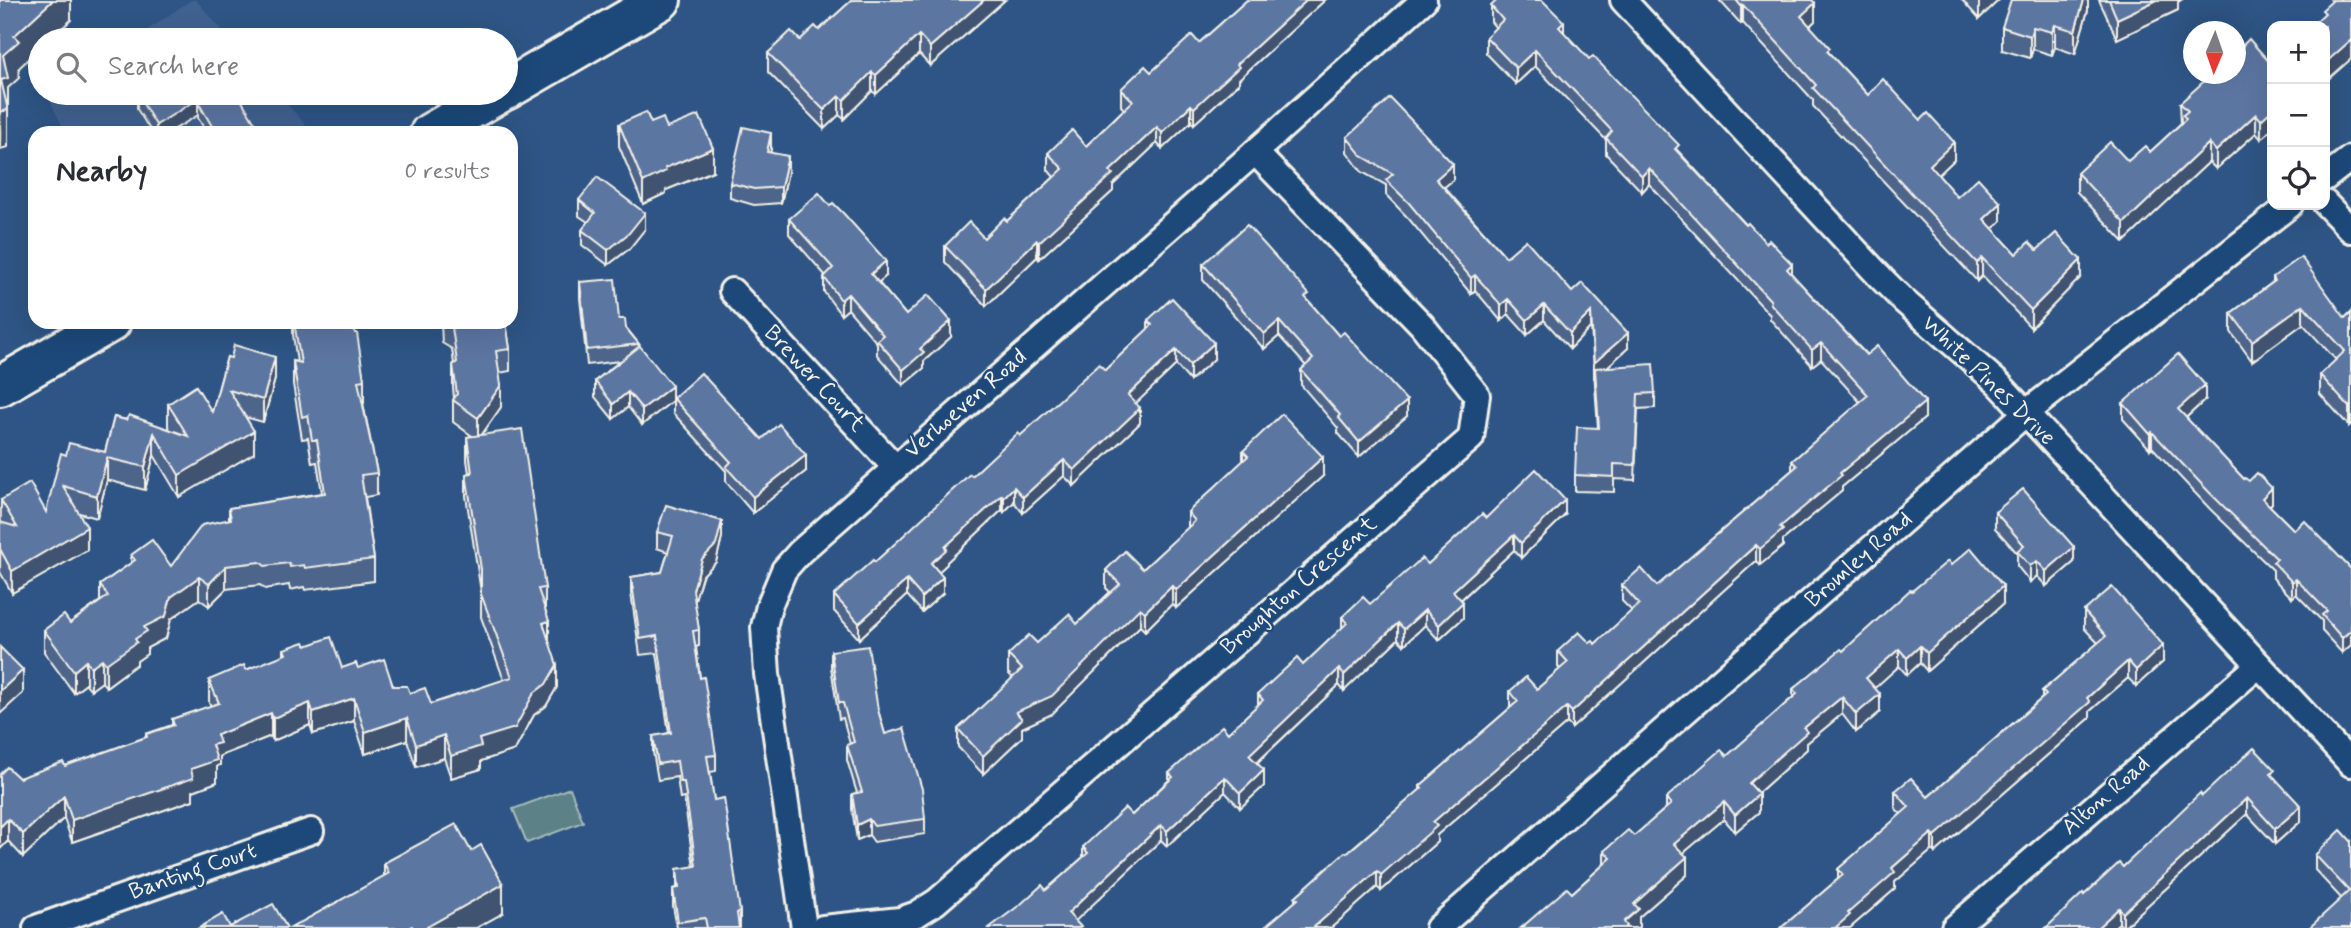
<!DOCTYPE html>
<html lang="en">
<head>
<meta charset="utf-8">
<style>
	body { margin:0; font-family:Mynerve,sans-serif; background:#f7f7f7; color:#2b2b33 }
	.controls { position:absolute; right:21px; top:21px; display:grid; overflow:hidden; border-radius:14px; box-shadow:0 7px 28px #0002 }
	.controls button { width:63px; height:63px; display:grid; place-items:center; padding:0; border:0; border-bottom:2px solid #e1e1e2; background:#fff; color:#2b2b33; font:35px sans-serif }
	.compass { position:absolute; left:2183px; top:21px; width:63px; height:63px; border-radius:50%; background:#fff; box-shadow:0 7px 28px #0002; rotate:182deg }
	.list { margin:0; padding:0; list-style:none }
	h2 { display:flex; justify-content:space-between; align-items:center; height:91px; margin:0; padding:0 28px; font-size:30px }
	h2 small { font-size:23px; font-weight:400; color:#7c7c81 }
	.icon { flex:none; width:38px; height:38px; fill:none; stroke:currentColor; stroke-width:2; stroke-linecap:round; stroke-linejoin:round }
	.map { position:relative; flex:none; width:2351px; height:928px; overflow:hidden }
	.search { position:absolute; background:#fff; box-shadow:0 7px 28px #0002; left:28px; top:28px; width:490px; height:77px; display:flex; align-items:center; gap:18px; box-sizing:border-box; padding:0 24px; border-radius:38px; color:#7c7c81; font-size:26px }
	.panel { position:absolute; background:#fff; box-shadow:0 7px 28px #0002; left:28px; top:126px; width:490px; height:203px; border-radius:21px }
	.map>svg:first-child { display:block }
	.built { fill:#406290 }
	.park { fill:#5c8288; stroke:#a8bab8; stroke-width:2 }
	.lines { fill:none; stroke-linecap:round; stroke-linejoin:round }
	.minor-casing { stroke:#f4f1e8; stroke-width:30 }
	.primary-casing { stroke:#f4f1e8; stroke-width:44 }
	.minor { stroke:#1f4a7a; stroke-width:24 }
	.primary { stroke:#1f4a7a; stroke-width:38 }
	.wall { fill:#4e658b; stroke:#f4f1e8; stroke-width:2 }
	.shaded-wall { fill:#405371; stroke:#f4f1e8; stroke-width:2 }
	.building { fill:#5b76a2; stroke:#f4f1e8; stroke-width:2 }
	.labels { text-anchor:middle; dominant-baseline:central; stroke-width:5; stroke-linejoin:round; paint-order:stroke }
	.street-label { font-size:23px; fill:#f4f1e8; stroke:#1f4a7a }
</style>
</head>
<body>
<div class="map">
<svg width="2351" height="928" viewBox="0 0 2351 928">
	<rect width="100%" height="100%" fill="#2e5585"/>
	<filter id="ink" filterUnits="userSpaceOnUse"><feTurbulence type="fractalNoise" baseFrequency=".0143" numOctaves="2"/><feDisplacementMap in="SourceGraphic" scale="14" xChannelSelector="R" yChannelSelector="G"/><feConvolveMatrix kernelMatrix="1 2 1 2 8 2 1 2 1" color-interpolation-filters="sRGB"/></filter>
	<g filter="url(#ink)">
		<g class="built">
			<polygon points="191,0 196,0 231,40 133,40"/>
			<polygon points="58,93 277,93 312,132 66,133 49,99"/>
		</g>
		<polygon class="park" points="570,788 583,822 527,843 513,809"/>
		<g class="lines">
			<defs>
				<g id="minor">
					<polyline points="1623,0 1882,279 1904,301 1999,384 2351,764"/>
					<polyline points="2325,178 2351,158"/>
					<polyline points="2325,203 2351,230"/>
					<polyline points="732,291 895,467"/>
					<polyline points="36,928 311,831"/>
					<polyline points="804,928 767,674 764,627 769,606 784,570 800,552 1255,152 1424,0"/>
					<polyline points="823,928 900,920 917,914 936,902 1471,438 1477,395 1422,325 1255,152"/>
					<polyline points="1438,928 2026,413 2290,205"/>
					<polyline points="1954,928 2259,665"/>
				</g>
				<g id="primary">
					<polyline points="506,90 661,0"/>
					<polyline points="430,133 500,93"/>
					<polyline points="0,386 111,322"/>
				</g>
			</defs>
			<use href="#minor" class="minor-casing"/>
			<use href="#primary" class="primary-casing"/>
			<use href="#minor" class="minor"/>
			<use href="#primary" class="primary"/>
		</g>
		<g class="wall">
			<polygon points="852,0 1005,0 930,66 919,54 876,94 872,91 844,119 839,115 824,129 768,72 768,53 800,40 819,30"/>
			<polygon points="1247,0 1325,0 1239,79 1239,83 1194,124 1191,122 1162,149 1157,143 1113,185 1113,191 1039,259 1037,257 986,306 945,262 945,246 984,238 1007,221 1054,177 1048,170 1048,153 1086,146 1124,109 1121,106 1121,89 1151,72 1199,43"/>
			<polygon points="1719,0 1812,0 1815,21 1810,26 1830,54 1868,95 1954,160 1938,175 1957,197 2001,221 1993,229 2016,254 2037,250 2081,277 2031,328 1982,276 1977,281 1813,106 1813,100 1743,23 1741,24"/>
			<polygon points="1962,0 1999,0 1979,19"/>
			<polygon points="2088,0 2088,10 2075,54 2055,47 2052,55 2033,49 2030,58 2002,50 2002,27"/>
			<polygon points="2099,0 2181,0 2178,2 2178,10 2117,39"/>
			<polygon points="1491,6 1564,33 1679,152 1925,418 1842,487 1842,491 1783,540 1783,546 1760,565 1756,561 1572,728 1567,723 1437,835 1437,842 1381,891 1377,887 1331,928 1264,928 1295,902 1295,897 1420,790 1420,786 1510,708 1510,691 1537,689 1560,669 1558,667 1558,651 1590,643 1595,644 1632,611 1622,601 1622,585 1657,586 1792,470 1792,461 1860,402 1821,359 1812,366 1770,319 1770,315 1649,184 1642,192 1606,154 1606,140 1535,66 1516,84 1486,53 1486,37 1496,28 1491,22"/>
			<polygon points="2272,65 2261,139 2256,133 2216,169 2209,162 2124,242 2077,192 2077,173 2128,161 2150,152 2181,123 2180,103"/>
			<polygon points="137,94 203,99 257,133 207,133 198,118 198,115 168,133 152,133 137,109"/>
			<polygon points="651,123 667,128 713,171 666,190 666,193 643,204 619,146 619,124"/>
			<polygon points="1347,137 1453,180 1444,187 1506,257 1572,292 1628,348 1607,367 1655,393 1655,408 1638,409 1635,480 1614,479 1614,492 1575,491 1575,475 1598,428 1591,327 1570,349 1544,320 1527,335 1508,314 1501,321 1475,290 1471,294 1409,219 1386,195 1386,185 1362,172 1347,152"/>
			<polygon points="771,149 770,153 788,172 781,203 754,205 730,198 730,183"/>
			<polygon points="579,200 645,229 629,249 608,265 582,245 582,230 588,222 579,216"/>
			<polygon points="789,219 886,276 878,282 906,315 951,337 924,361 924,368 903,385 877,355 877,343 848,309 841,315 824,292 824,277 825,275 789,234"/>
			<polygon points="1203,264 1309,301 1407,416 1359,457 1338,433 1338,428 1301,385 1301,370 1306,366 1279,336 1264,349 1203,280"/>
			<polygon points="2273,277 2345,318 2351,312 2351,424 2349,426 2320,394 2320,375 2336,360 2303,324 2252,361 2231,332 2231,313 2273,282"/>
			<polygon points="580,282 619,319 639,344 639,347 672,401 642,425 628,407 613,419 595,397 595,381 620,361 587,365 580,298"/>
			<polygon points="1148,320 1214,359 1190,381 1176,365 1136,403 1140,423 1074,486 1064,476 1023,513 1014,502 1004,512 1002,510 947,562 947,564 938,572 943,593 922,612 907,595 859,639 834,611 834,595 875,562 972,476 1020,436 1105,370 1148,329"/>
			<polygon points="293,322 353,322 364,380 364,403 363,403 377,473 377,495 365,497 374,559 374,581 305,590 304,587 290,590 289,585 265,589 260,585 226,589 209,606 199,599 171,619 166,638 147,648 147,654 137,661 137,664 106,687 102,682 91,690 86,684 74,693 44,652 44,630 70,623 100,601 100,585 131,563 131,555 171,566 229,519 229,508 322,493 317,462 312,463 308,438 302,439 293,384 293,361 297,362 293,335"/>
			<polygon points="441,322 506,322 510,349 510,371 499,373 501,407 481,435 545,588 545,610 549,642 557,687 546,706 534,715 515,750 481,761 481,769 451,778 444,758 416,767 407,740 365,754 354,721 313,734 310,725 273,741 271,736 220,756 220,765 217,766 217,782 193,791 193,800 72,842 64,818 23,857 8,841 0,849 19,778 65,766 146,737 146,734 172,725 172,719 211,706 209,702 209,680 246,670 284,655 284,649 306,646 342,668 358,668 431,704 504,680 481,617 481,592 466,496 466,474 469,473 467,460 467,437 472,436 453,422 453,400 454,398 453,388 453,365 454,364 452,349 442,343"/>
			<polygon points="227,357 275,379 263,422 245,417 254,453 179,497 154,455 145,490 107,480 97,518 79,513 87,550 12,593 0,572 1,500 46,512 66,455 105,452 114,417 170,430 168,426 168,404 212,412"/>
			<polygon points="673,398 762,439 806,471 753,513 726,482 726,471 673,413"/>
			<polygon points="2205,400 2186,418 2244,479 2272,503 2270,506 2294,530 2351,569 2342,653 2322,631 2322,621 2296,594 2292,598 2273,578 2273,570 2210,509 2152,447 2150,449 2123,419 2123,403"/>
			<polygon points="1243,451 1323,476 1176,608 1172,604 1145,631 1140,626 1052,714 1022,728 1022,737 983,774 958,747 958,729 1013,678 1008,673 1008,655 1037,643 1077,624 1110,592 1106,588 1106,570 1143,569 1188,528 1188,512 1243,461"/>
			<polygon points="1995,512 2074,562 2046,586 2037,576 2030,582 2017,566 2017,553 1995,528"/>
			<polygon points="1565,515 1521,558 1514,550 1461,600 1463,618 1439,640 1425,625 1404,645 1398,639 1344,691 1339,685 1257,763 1264,786 1240,808 1225,792 1167,846 1161,840 1075,921 1081,928 1046,890 1083,857 1083,847 1132,815 1169,780 1169,773 1228,733 1258,705 1258,694 1303,665 1342,628 1342,617 1370,604 1428,564 1486,518"/>
			<polygon points="657,532 722,537 716,562 702,576 694,601 699,630 699,646 696,647 700,678 716,755 716,771 710,772 714,800 740,912 740,928 677,928 673,906 673,889 677,888 677,869 694,867 684,798 680,799 677,777 658,780 653,752 653,736 669,733 657,653 640,655 631,593 631,577 662,572 668,552 657,548"/>
			<polygon points="1951,565 2003,604 1927,671 1920,663 1907,675 1899,666 1874,688 1880,712 1856,732 1842,714 1807,743 1807,749 1758,793 1759,812 1735,832 1724,819 1683,853 1687,875 1639,917 1639,927 1637,928 1521,928 1572,893 1604,864 1604,851 1634,836 1666,808 1666,798 1727,756 1793,697 1793,689 1843,651 1912,591"/>
			<polygon points="2084,611 2163,662 2136,686 2128,678 2090,711 2090,718 1935,853 1932,850 1895,882 1895,889 1850,928 1781,928 1838,879 1838,869 1901,814 1895,808 1895,791 1928,797 2042,698 2042,691 2098,643 2084,628"/>
			<polygon points="831,651 878,710 885,734 925,819 925,834 874,842 869,835 857,840 852,809 852,794 857,793 847,760 847,745 850,744 843,718 839,719 831,667"/>
			<polygon points="2275,778 2301,821 2275,844 2247,814 2123,928 2119,923 2113,928 2046,928 2084,895 2123,867 2202,796"/>
			<polygon points="2351,841 2351,928 2341,898 2315,870 2315,855"/>
			<polygon points="384,863 503,913 476,928 291,928 384,876"/>
		</g>
		<g class="shaded-wall">
			<polygon points="53,0 71,0 71,20 49,40 40,40 40,48 19,68 19,78 8,88 8,147 0,149 1,80 3,55 14,36"/>
			<polygon points="984,0 1005,0 930,66 930,47"/>
			<polygon points="1307,0 1325,0 1239,79 1239,83 1194,124 1194,108 1237,64"/>
			<polygon points="1979,0 1999,0 1979,19"/>
			<polygon points="2084,0 2088,0 2088,10 2075,54 2075,31"/>
			<polygon points="2157,0 2181,0 2178,2 2178,10 2117,39 2117,19"/>
			<polygon points="1815,3 1815,21 1801,34 1801,16"/>
			<polygon points="1743,5 1743,23 1741,24 1741,6"/>
			<polygon points="1564,22 1564,38 1559,27"/>
			<polygon points="2055,25 2055,47 2052,55 2052,32"/>
			<polygon points="2033,27 2033,49 2030,58 2030,36"/>
			<polygon points="919,35 919,54 876,94 876,75"/>
			<polygon points="2351,40 2351,59 2325,82 2325,63"/>
			<polygon points="1535,50 1535,66 1516,84 1516,68"/>
			<polygon points="872,72 872,91 844,119 844,100"/>
			<polygon points="203,96 203,112 198,102 198,115 168,133 156,133 156,125"/>
			<polygon points="839,96 839,115 824,129 824,110"/>
			<polygon points="1191,105 1191,122 1162,149 1162,133"/>
			<polygon points="2272,110 2272,129 2261,139 2261,120"/>
			<polygon points="2256,114 2256,133 2216,169 2216,151"/>
			<polygon points="257,126 257,133 246,133"/>
			<polygon points="1157,127 1157,143 1113,185 1113,191 1039,259 1039,242 1110,171"/>
			<polygon points="771,133 771,149 767,167 767,152"/>
			<polygon points="1954,142 1954,160 1930,183 1930,165"/>
			<polygon points="2209,143 2209,162 2124,242 2124,223"/>
			<polygon points="713,148 713,171 666,190 666,193 643,204 643,182 665,168"/>
			<polygon points="788,156 788,172 781,203 781,187"/>
			<polygon points="1453,164 1453,180 1436,194 1436,179"/>
			<polygon points="1649,168 1649,184 1642,192 1642,176"/>
			<polygon points="2001,203 2001,221 1984,237 1984,219"/>
			<polygon points="645,213 645,229 629,249 608,265 608,250"/>
			<polygon points="1037,240 1037,257 986,306 986,289"/>
			<polygon points="1982,258 1982,276 1977,281 1977,263"/>
			<polygon points="2081,260 2081,277 2031,328 2031,310"/>
			<polygon points="886,261 886,276 871,289 871,274"/>
			<polygon points="1792,264 1792,280 1787,269"/>
			<polygon points="1475,275 1475,290 1471,294 1471,278"/>
			<polygon points="848,294 848,309 841,315 841,300"/>
			<polygon points="1508,299 1508,314 1501,321 1501,305"/>
			<polygon points="1544,305 1544,320 1527,335 1527,320"/>
			<polygon points="2303,305 2303,324 2252,361 2252,341"/>
			<polygon points="1591,312 1591,327 1570,349 1570,333"/>
			<polygon points="951,321 951,337 924,361 924,368 903,385 903,370 920,349"/>
			<polygon points="1279,321 1279,336 1264,349 1264,334"/>
			<polygon points="1628,333 1628,348 1595,378 1595,368 1594,379 1594,363"/>
			<polygon points="1214,343 1214,359 1190,381 1190,365"/>
			<polygon points="1821,343 1821,359 1812,366 1812,350"/>
			<polygon points="1176,350 1176,365 1128,411 1128,395"/>
			<polygon points="275,357 275,379 263,422 263,400"/>
			<polygon points="501,385 501,407 478,440 478,418"/>
			<polygon points="2205,385 2205,400 2178,425 2178,409"/>
			<polygon points="672,386 672,401 642,425 642,409"/>
			<polygon points="628,392 628,407 613,419 613,404"/>
			<polygon points="1407,401 1407,416 1359,457 1359,442"/>
			<polygon points="1925,402 1925,418 1842,487 1842,491 1783,540 1783,546 1760,565 1760,549 1780,527 1840,473"/>
			<polygon points="2351,405 2351,424 2349,426 2349,407"/>
			<polygon points="1140,408 1140,423 1074,486 1074,470"/>
			<polygon points="254,431 254,453 179,497 179,475"/>
			<polygon points="2152,432 2152,447 2150,449 2150,434"/>
			<polygon points="154,433 154,455 145,490 145,467"/>
			<polygon points="806,455 806,471 753,513 753,497"/>
			<polygon points="1323,457 1323,476 1176,608 1176,590"/>
			<polygon points="107,458 107,480 97,518 97,496"/>
			<polygon points="1064,460 1064,476 1023,513 1023,497"/>
			<polygon points="1014,487 1014,502 1004,512 1004,497"/>
			<polygon points="2272,488 2272,503 2262,513 2262,498"/>
			<polygon points="1002,495 1002,510 947,562 947,564 931,579 931,563 945,547"/>
			<polygon points="1565,500 1565,515 1521,558 1521,543"/>
			<polygon points="722,521 722,537 716,562 702,576 693,607 693,590 702,559"/>
			<polygon points="87,527 87,550 12,593 12,571"/>
			<polygon points="1514,535 1514,550 1453,607 1453,591"/>
			<polygon points="1756,545 1756,561 1572,728 1572,712"/>
			<polygon points="2074,547 2074,562 2046,586 2046,571"/>
			<polygon points="2037,561 2037,576 2030,582 2030,566"/>
			<polygon points="226,566 226,589 209,606 209,584"/>
			<polygon points="199,577 199,599 171,619 166,638 147,648 147,654 137,661 137,664 106,687 106,664 135,639 144,627 171,597"/>
			<polygon points="943,577 943,593 922,612 922,597"/>
			<polygon points="2296,579 2296,594 2292,598 2292,582"/>
			<polygon points="907,580 907,595 859,639 859,623"/>
			<polygon points="1172,586 1172,604 1145,631 1145,612"/>
			<polygon points="2003,586 2003,604 1927,671 1927,653"/>
			<polygon points="1463,602 1463,618 1439,640 1439,625"/>
			<polygon points="1140,608 1140,626 1052,714 1022,728 1022,737 983,774 983,756 1016,712"/>
			<polygon points="1425,610 1425,625 1404,645 1404,629"/>
			<polygon points="549,621 549,644 543,623"/>
			<polygon points="1398,623 1398,639 1344,691 1344,675"/>
			<polygon points="2351,630 2351,645 2342,653 2342,638"/>
			<polygon points="2163,645 2163,662 2136,686 2136,670"/>
			<polygon points="1920,646 1920,663 1907,675 1907,658"/>
			<polygon points="1899,649 1899,666 1866,696 1866,678"/>
			<polygon points="102,659 102,682 91,690 91,667"/>
			<polygon points="86,661 86,684 74,693 74,671"/>
			<polygon points="2128,661 2128,678 2090,711 2090,718 1935,853 1935,836 2087,698"/>
			<polygon points="557,665 557,687 546,706 534,715 515,750 481,761 481,769 451,778 451,756 479,739 534,693"/>
			<polygon points="1339,669 1339,685 1249,770 1249,755"/>
			<polygon points="23,670 23,693 0,714 0,691"/>
			<polygon points="1880,694 1880,712 1856,732 1856,714"/>
			<polygon points="1842,697 1842,714 1807,743 1807,749 1749,801 1749,783 1804,728"/>
			<polygon points="354,698 354,721 313,734 313,712"/>
			<polygon points="310,703 310,725 273,741 273,718"/>
			<polygon points="1567,707 1567,723 1437,835 1437,842 1381,891 1381,875 1433,822"/>
			<polygon points="271,713 271,736 220,756 220,765 217,766 217,782 193,791 193,800 72,842 72,820 191,769 212,745 217,735"/>
			<polygon points="407,718 407,740 365,754 365,732"/>
			<polygon points="444,735 444,758 416,767 416,745"/>
			<polygon points="1264,770 1264,786 1240,808 1240,793"/>
			<polygon points="1225,777 1225,792 1167,846 1167,831"/>
			<polygon points="1759,794 1759,812 1735,832 1735,815"/>
			<polygon points="64,796 64,818 23,857 23,834"/>
			<polygon points="2247,798 2247,814 2123,928 2123,913"/>
			<polygon points="1724,802 1724,819 1674,861 1674,844"/>
			<polygon points="2301,806 2301,821 2275,844 2275,829"/>
			<polygon points="8,819 8,841 0,849 0,827"/>
			<polygon points="869,819 869,835 857,840 857,825"/>
			<polygon points="1161,825 1161,840 1068,928 1068,913"/>
			<polygon points="1932,833 1932,850 1895,882 1895,889 1850,928 1835,928 1848,913 1892,868"/>
			<polygon points="1687,857 1687,875 1639,917 1639,927 1637,928 1624,928 1624,922 1634,904"/>
			<polygon points="1377,871 1377,887 1331,928 1313,928"/>
			<polygon points="503,884 503,913 476,928 425,928"/>
			<polygon points="2119,908 2119,923 2113,928 2097,928"/>
		</g>
		<g class="building">
			<polygon points="0,0 53,0 14,36 19,41 3,55 8,78 1,80 8,110 0,112"/>
			<polygon points="852,0 984,0 930,47 919,35 876,75 872,72 844,100 839,96 824,110 768,53 791,31 800,40 815,26 819,30"/>
			<polygon points="1247,0 1307,0 1237,64 1239,67 1194,108 1191,105 1162,133 1157,127 1110,171 1113,174 1039,242 1037,240 986,289 945,246 969,222 984,238 1004,218 1007,221 1063,169 1048,153 1072,130 1086,146 1133,101 1121,89 1145,66 1151,72 1192,35 1199,43"/>
			<polygon points="1497,0 1542,0 1564,22 1559,27 1589,59 1593,56 1679,145 1675,149 1746,225 1748,223 1766,243 1769,240 1792,264 1787,269 1866,355 1877,346 1925,402 1840,473 1842,475 1780,527 1783,530 1760,549 1756,545 1572,712 1567,707 1433,822 1437,826 1381,875 1377,871 1313,928 1264,928 1298,899 1295,897 1345,852 1347,853 1422,788 1420,786 1518,701 1510,691 1526,677 1537,689 1568,662 1558,651 1579,632 1590,643 1593,641 1595,644 1639,604 1622,585 1641,568 1657,586 1797,466 1792,461 1868,395 1821,343 1812,350 1770,303 1771,301 1649,168 1642,176 1606,138 1612,131 1535,50 1516,68 1486,37 1503,20 1491,6"/>
			<polygon points="1736,0 1812,0 1815,3 1801,16 1830,48 1827,51 1868,95 1883,79 1921,120 1928,113 1954,142 1930,165 1957,197 1978,178 2001,203 1984,219 2016,254 2029,242 2037,250 2056,233 2081,260 2031,310 1982,258 1977,263 1813,88 1816,85 1743,5 1741,6"/>
			<polygon points="2011,0 2084,0 2075,31 2055,25 2052,32 2033,27 2030,36 2002,27"/>
			<polygon points="2109,0 2157,0 2117,19"/>
			<polygon points="2331,0 2351,0 2351,40 2325,63 2325,26 2311,26 2325,13 2322,10 2332,1"/>
			<polygon points="2249,39 2272,65 2272,110 2261,120 2256,114 2216,151 2209,143 2124,223 2077,173 2110,142 2128,161 2145,146 2150,152 2186,119 2183,115 2188,111 2180,103 2212,74 2236,74 2236,52"/>
			<polygon points="139,93 201,93 203,96 156,125 137,94"/>
			<polygon points="214,93 237,93 257,126 246,133 216,133 198,102"/>
			<polygon points="1390,98 1453,164 1436,179 1506,257 1526,240 1572,292 1582,283 1628,333 1594,363 1591,312 1570,333 1544,305 1527,320 1508,299 1501,305 1475,275 1471,278 1409,203 1386,180 1393,174 1362,156 1347,137"/>
			<polygon points="646,112 651,123 663,118 667,128 699,115 713,148 665,168 666,171 643,182 619,124"/>
			<polygon points="743,127 771,133 767,152 788,156 781,187 754,189 730,183"/>
			<polygon points="597,177 645,213 629,233 608,250 582,230 595,213 579,200"/>
			<polygon points="819,193 830,206 833,203 844,214 886,261 871,274 906,315 928,295 951,321 920,349 924,352 903,370 877,340 883,335 848,294 841,300 824,277 833,268 789,219"/>
			<polygon points="1247,225 1309,294 1305,297 1339,336 1344,332 1407,401 1359,442 1338,417 1340,415 1301,370 1313,359 1279,321 1264,334 1203,264"/>
			<polygon points="2301,257 2345,318 2351,312 2351,405 2349,407 2320,375 2345,351 2303,305 2252,341 2231,313 2275,281 2273,277"/>
			<polygon points="615,279 619,319 625,319 626,328 639,344 587,350 580,282"/>
			<polygon points="1172,298 1214,343 1190,365 1176,350 1128,395 1140,408 1074,470 1064,460 1023,497 1014,487 1004,497 1002,495 945,547 947,549 931,563 943,577 922,597 907,580 859,623 834,595 873,560 875,562 970,474 972,476 1018,433 1020,436 1099,364 1105,370 1152,325 1148,320"/>
			<polygon points="294,322 353,322 355,333 357,333 364,380 358,381 377,473 361,475 374,559 305,568 304,565 290,567 289,563 265,566 260,562 226,566 209,584 199,577 171,597 166,616 144,627 147,631 135,639 137,642 106,664 102,659 91,667 86,661 74,671 44,630 64,615 70,623 108,596 100,585 135,560 131,555 152,540 171,566 202,525 231,519 229,508 325,493 317,440 312,440 308,415 302,417 293,361 301,363"/>
			<polygon points="444,322 506,322 510,349 496,351 501,385 478,418 453,400 457,394 453,365 457,362 452,327"/>
			<polygon points="234,345 275,357 263,400 229,390 254,431 179,475 154,433 145,467 107,458 97,496 63,486 87,527 12,571 0,549 0,522 17,527 1,500 30,483 46,512 61,453 66,455 69,443 105,452 114,417 126,420 129,415 188,436 168,404 196,386 212,412 227,357 231,358"/>
			<polygon points="640,346 672,386 642,409 628,392 613,404 595,381"/>
			<polygon points="2178,354 2205,385 2178,409 2244,479 2245,478 2249,481 2257,473 2272,488 2262,498 2294,530 2304,520 2351,569 2351,630 2342,638 2322,615 2327,611 2296,579 2292,582 2273,562 2277,559 2210,493 2152,432 2150,434 2123,403"/>
			<polygon points="1653,364 1655,393 1638,394 1635,465 1614,464 1614,477 1575,475 1577,427 1599,428 1595,368"/>
			<polygon points="701,373 762,439 779,424 806,455 753,497 726,467 731,462 673,398"/>
			<polygon points="1282,414 1323,457 1176,590 1172,586 1145,612 1140,608 1052,696 1016,712 1022,719 983,756 958,729 1022,669 1008,655 1029,635 1037,643 1069,614 1077,624 1120,584 1106,570 1125,551 1143,569 1195,521 1188,512 1248,456 1243,451"/>
			<polygon points="522,429 545,588 538,589 549,621 543,623 557,665 546,684 534,693 515,728 479,739 481,746 451,756 444,735 416,745 407,718 365,732 354,698 313,712 310,703 273,718 271,713 217,735 220,743 212,745 217,760 191,769 193,778 72,820 64,796 23,834 8,819 0,827 0,774 7,767 19,778 63,762 65,766 147,737 146,734 174,725 172,719 219,703 209,680 244,665 246,670 286,654 284,649 304,642 306,646 331,637 342,668 356,663 358,668 384,659 393,686 407,686 410,693 425,688 431,704 512,677 481,594 481,569 466,474 472,473 467,437"/>
			<polygon points="1536,469 1565,500 1521,543 1514,535 1453,591 1463,602 1439,625 1425,610 1404,629 1398,623 1344,675 1339,669 1249,755 1264,770 1240,793 1225,777 1167,831 1161,825 1068,913 1081,927 1079,928 989,928 1021,904 1042,885 1046,890 1088,853 1083,847 1125,808 1132,815 1173,777 1169,773 1222,726 1228,733 1263,700 1258,694 1297,658 1303,665 1347,623 1342,617 1363,597 1370,604 1422,558 1428,564 1482,514 1486,518"/>
			<polygon points="2023,489 2074,547 2046,571 2037,561 2030,566 2017,551 2024,545 1995,512"/>
			<polygon points="666,505 722,521 716,545 702,559 693,590 699,630 693,631 700,678 704,677 716,755 707,756 714,800 724,798 740,912 737,913 739,928 707,928 705,918 678,922 673,889 679,888 677,869 696,866 684,782 680,782 677,761 658,764 653,736 671,733 657,636 640,639 631,577 662,572 673,536 657,532"/>
			<polygon points="1971,548 2003,586 1927,653 1920,646 1907,658 1899,649 1866,678 1880,694 1856,714 1842,697 1804,728 1807,732 1749,783 1759,794 1735,815 1724,802 1674,844 1687,857 1634,904 1639,909 1624,922 1627,926 1625,928 1521,928 1567,888 1572,893 1611,858 1604,851 1628,830 1634,836 1671,804 1666,798 1721,750 1727,756 1797,694 1793,689 1841,649 1843,651 1910,590 1912,591 1948,561 1951,565"/>
			<polygon points="2112,587 2163,645 2136,670 2128,661 2087,698 2090,702 1935,836 1932,833 1892,868 1895,872 1848,913 1850,915 1835,928 1781,928 1843,875 1838,869 1909,807 1895,791 1911,778 1928,797 2046,695 2042,691 2106,636 2084,611"/>
			<polygon points="868,646 878,710 885,734 904,728 922,789 925,819 874,826 869,819 857,825 852,794 862,792 847,745 854,742 843,703 839,703 831,651"/>
			<polygon points="0,647 23,670 0,691"/>
			<polygon points="2254,748 2275,770 2271,774 2301,806 2275,829 2247,798 2123,913 2119,908 2097,928 2046,928 2083,893 2084,895 2119,863 2123,867 2200,793 2202,796"/>
			<polygon points="456,824 471,851 481,845 503,884 425,928 413,928 412,926 408,928 291,928 389,873 384,863"/>
			<polygon points="2341,830 2351,841 2351,928 2309,928 2349,891 2315,855"/>
			<polygon points="273,904 287,928 199,928 223,914 230,927"/>
		</g>
	</g>
	<g class="labels">
		<g class="street-label">
			<text transform="translate(814 379) rotate(47)">Brewer Court</text>
			<text transform="translate(1988 381) rotate(44)">White Pines Drive</text>
			<text transform="translate(966 404) rotate(-41)">Verhoeven Road</text>
			<text transform="translate(1859 560) rotate(-41)">Bromley Road</text>
			<text transform="translate(1299 586) rotate(-41)">Broughton Crescent</text>
			<text transform="translate(2106 796) rotate(-41)">Alton Road</text>
			<text transform="translate(193 872) rotate(-19)">Banting Court</text>
		</g>
	</g>
</svg>
<div class="controls">
<button>+</button>
<button>−</button>
<button><svg class="icon" aria-label="locate" viewBox="0 0 24 24"><circle cx="12" cy="12" r="6"/><path d="M12 2v4M12 18v4M2 12h4M18 12h4"/></svg></button>
</div>
<svg class="compass" viewBox="-18 -18 36 36"><path d="M0-13l5 13h-10z" fill="#e53935"/><path d="M0 13l5-13h-10z" fill="#7c7c81"/></svg>
<div class="search"><svg class="icon" aria-label="search" viewBox="0 0 24 24"><circle cx="10" cy="10" r="6"/><path d="M15 15l6 6"/></svg>Search here</div>
<section class="panel">
<h2>Nearby<small>0 results</small></h2>
<ul class="list">
</ul>
</section>
</div>
</body>
</html>
